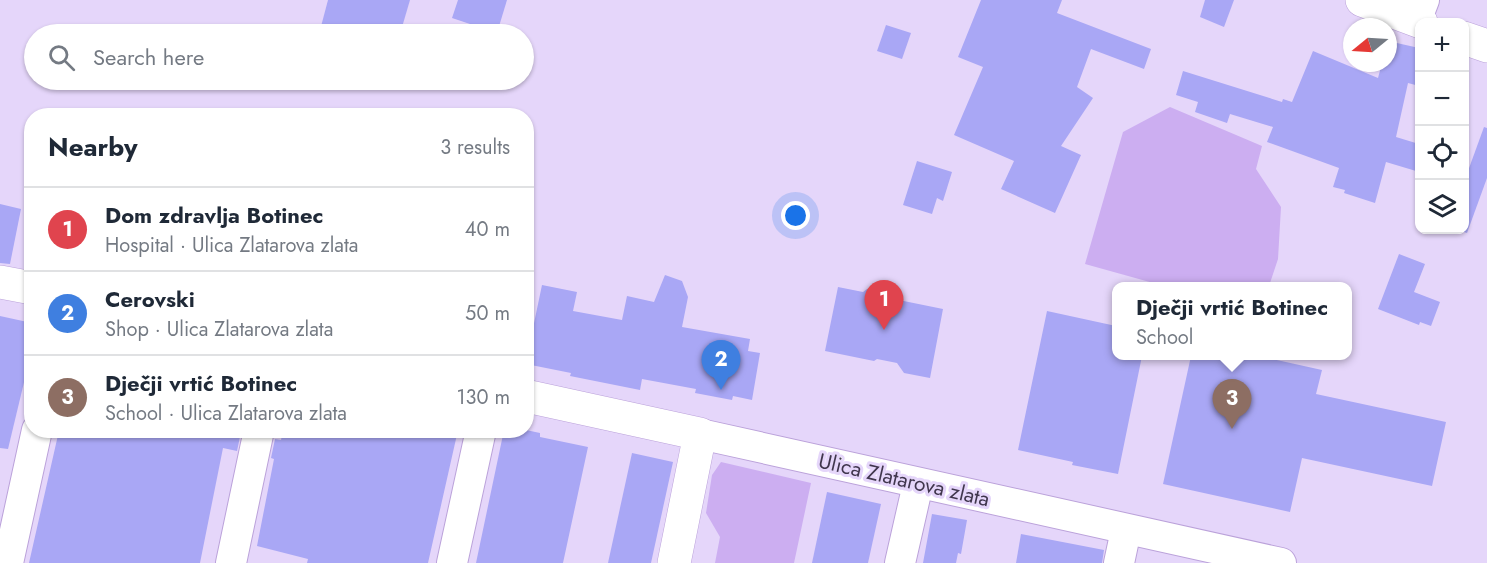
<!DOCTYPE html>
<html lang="en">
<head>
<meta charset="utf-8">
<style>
	body { margin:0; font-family:Jost,sans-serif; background:#f6f6f7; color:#1f2937 }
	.controls { position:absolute; right:18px; top:18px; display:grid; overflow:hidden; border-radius:12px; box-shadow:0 2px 4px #0004 }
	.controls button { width:54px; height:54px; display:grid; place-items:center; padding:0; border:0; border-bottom:2px solid #e0e1e3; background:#fff; color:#1f2937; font:30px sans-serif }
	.compass { position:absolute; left:1343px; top:18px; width:54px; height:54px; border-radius:50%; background:#fff; box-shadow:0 2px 4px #0004; rotate:252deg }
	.you { position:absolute; left:796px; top:216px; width:21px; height:21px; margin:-15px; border:4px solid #fff; border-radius:50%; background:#1a73e8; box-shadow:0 0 0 9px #1a73e833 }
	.badge { display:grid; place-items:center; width:39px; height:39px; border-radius:50%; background:#546c1c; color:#fff; font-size:20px; font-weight:700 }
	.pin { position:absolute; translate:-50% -50px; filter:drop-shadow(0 2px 3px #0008) }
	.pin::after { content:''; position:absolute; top:32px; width:21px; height:18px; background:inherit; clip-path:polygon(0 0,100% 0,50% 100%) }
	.popup { position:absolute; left:1112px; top:282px; width:240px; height:78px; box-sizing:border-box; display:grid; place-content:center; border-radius:12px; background:#fff; filter:drop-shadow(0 2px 4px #0005); font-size:20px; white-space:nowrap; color:#747a83 }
	.popup b { font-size:22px; color:#1f2937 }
	.popup::after { content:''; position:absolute; left:50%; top:100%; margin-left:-12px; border:12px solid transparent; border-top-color:#fff }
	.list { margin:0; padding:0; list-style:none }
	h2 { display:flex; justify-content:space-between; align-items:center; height:78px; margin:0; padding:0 24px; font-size:26px }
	h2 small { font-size:20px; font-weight:400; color:#747a83 }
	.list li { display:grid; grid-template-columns:39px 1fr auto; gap:18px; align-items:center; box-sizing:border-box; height:84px; padding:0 24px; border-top:2px solid #e0e1e3 }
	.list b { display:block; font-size:22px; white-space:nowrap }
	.list p { margin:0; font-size:20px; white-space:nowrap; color:#747a83 }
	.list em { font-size:20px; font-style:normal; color:#747a83 }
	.icon { flex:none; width:33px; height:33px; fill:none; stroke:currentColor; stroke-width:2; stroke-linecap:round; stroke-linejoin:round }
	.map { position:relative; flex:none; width:1487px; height:563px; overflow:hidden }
	.search { position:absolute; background:#fff; box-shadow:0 2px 4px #0004; left:24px; top:24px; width:510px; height:66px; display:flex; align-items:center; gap:15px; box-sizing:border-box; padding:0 21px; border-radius:33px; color:#747a83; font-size:22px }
	.panel { position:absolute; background:#fff; box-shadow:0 2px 4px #0004; left:24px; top:108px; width:510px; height:330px; border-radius:24px }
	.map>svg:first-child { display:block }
	.green { fill:#ccaef1 }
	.building { fill:#a9a7f5 }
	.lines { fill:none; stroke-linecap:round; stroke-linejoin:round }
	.minor-casing { stroke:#bba2da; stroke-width:32 }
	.tertiary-casing { stroke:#bba2da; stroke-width:34 }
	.minor { stroke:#fff; stroke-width:30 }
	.tertiary { stroke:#fff; stroke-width:33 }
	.labels { text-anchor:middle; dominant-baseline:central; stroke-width:6; stroke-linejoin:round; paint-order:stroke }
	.street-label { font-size:21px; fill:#40364d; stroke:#e5d6fa }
</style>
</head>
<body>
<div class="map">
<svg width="1487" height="563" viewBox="0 0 1487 563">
	<rect width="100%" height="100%" fill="#e5d6fa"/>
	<g class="green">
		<polygon points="1170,107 1262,146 1256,169 1281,207 1278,259 1269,286 1164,286 1085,264 1123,132"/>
		<polygon points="721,462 811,483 794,563 715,563 720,537 706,513 712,475"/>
	</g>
	<g class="building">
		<polygon points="328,0 410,0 400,34 319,34"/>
		<polygon points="458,0 507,0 497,33 452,18"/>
		<polygon points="981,0 1062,0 1057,13 1151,49 1144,69 1091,49 1077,87 1093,98 1061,146 1081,155 1055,213 1001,189 1014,161 954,135 983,67 958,57"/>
		<polygon points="1205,0 1234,0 1224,27 1200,17"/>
		<polygon points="886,25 911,33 902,59 877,51"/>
		<polygon points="1388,41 1419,48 1419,86 1408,83 1396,137 1419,144 1419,158 1416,171 1386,162 1375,203 1344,193 1345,190 1333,187 1339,168 1267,142 1273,127 1230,114 1227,123 1195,112 1198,102 1176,95 1183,71 1282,102 1283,99 1292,102 1313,51 1378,78 1382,63 1388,63"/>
		<polygon points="1484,127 1487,128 1487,178 1467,233 1464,232 1464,182"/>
		<polygon points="917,161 952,172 943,201 937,198 932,214 903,205"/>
		<polygon points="0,204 21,209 10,264 0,263"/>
		<polygon points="1399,254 1425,264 1414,292 1440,302 1431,326 1420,322 1419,325 1378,309"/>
		<polygon points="665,275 682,281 688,297 682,327 750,339 748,351 760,353 752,400 733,396 732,400 695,393 696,389 642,379 640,390 570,376 571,373 526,364 526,327 533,328 542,285 577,292 573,311 622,320 627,296 654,302"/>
		<polygon points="838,287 863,292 867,289 888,293 889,298 943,309 930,378 904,373 897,363 877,359 874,361 825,351"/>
		<polygon points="1047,311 1116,326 1116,356 1142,356 1118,474 1072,465 1073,462 1018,450"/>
		<polygon points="0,316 32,323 32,349 8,449 0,448"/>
		<polygon points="1191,356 1259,356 1322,370 1316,394 1446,422 1432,486 1302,458 1290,512 1163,484"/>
		<polygon points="61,430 241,432 237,451 223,448 200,563 29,563 58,435 60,435"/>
		<polygon points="283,430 458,430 428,563 307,563 308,559 257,546 274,459 271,458 275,439 281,440"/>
		<polygon points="504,430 526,430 540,433 540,437 588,447 563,563 476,563"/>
		<polygon points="632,453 673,462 651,563 608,563"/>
		<polygon points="827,492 881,504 868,563 812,563"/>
		<polygon points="932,514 967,520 961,554 958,553 956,563 923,563"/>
		<polygon points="1021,534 1104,550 1102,563 1016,563"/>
	</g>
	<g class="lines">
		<defs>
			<g id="minor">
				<polyline points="1416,21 1424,0"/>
				<polyline points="700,434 1281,563"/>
				<polyline points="8,563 37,430"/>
				<polyline points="231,563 259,430"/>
				<polyline points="452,563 481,430"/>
				<polyline points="900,563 918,484"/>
				<polyline points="1119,563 1126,530"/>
			</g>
			<g id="tertiary">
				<polyline points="1362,0 1421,22"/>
				<polyline points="1464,38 1487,46"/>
				<polyline points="0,282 32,288"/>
				<polyline points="526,396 700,434 674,563"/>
			</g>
		</defs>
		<use href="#minor" class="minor-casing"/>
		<use href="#tertiary" class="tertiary-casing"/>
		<use href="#minor" class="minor"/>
		<use href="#tertiary" class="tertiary"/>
	</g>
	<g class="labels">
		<g class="street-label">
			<text transform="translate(904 480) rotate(13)">Ulica Zlatarova zlata</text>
		</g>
	</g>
</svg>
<div class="controls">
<button>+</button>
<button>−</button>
<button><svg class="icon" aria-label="locate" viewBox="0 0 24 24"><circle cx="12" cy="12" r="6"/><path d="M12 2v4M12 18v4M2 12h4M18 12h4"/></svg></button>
<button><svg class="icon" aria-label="layers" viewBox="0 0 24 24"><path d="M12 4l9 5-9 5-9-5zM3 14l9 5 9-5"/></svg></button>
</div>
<svg class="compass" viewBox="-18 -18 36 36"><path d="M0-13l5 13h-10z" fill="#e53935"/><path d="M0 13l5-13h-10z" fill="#747a83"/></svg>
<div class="you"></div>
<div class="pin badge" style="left:884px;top:330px;background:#e0444e">1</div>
<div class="pin badge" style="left:721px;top:390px;background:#3f7fe0">2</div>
<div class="pin badge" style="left:1232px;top:429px;background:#8d6e63">3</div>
<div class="popup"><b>Dječji vrtić Botinec</b>School</div>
<div class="search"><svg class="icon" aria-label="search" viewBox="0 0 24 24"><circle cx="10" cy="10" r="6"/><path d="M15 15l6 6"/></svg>Search here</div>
<section class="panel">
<h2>Nearby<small>3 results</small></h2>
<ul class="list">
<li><span class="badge" style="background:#e0444e">1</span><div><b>Dom zdravlja Botinec</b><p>Hospital · Ulica Zlatarova zlata</p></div><em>40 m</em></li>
<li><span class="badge" style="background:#3f7fe0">2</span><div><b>Cerovski</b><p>Shop · Ulica Zlatarova zlata</p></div><em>50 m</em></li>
<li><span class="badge" style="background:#8d6e63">3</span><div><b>Dječji vrtić Botinec</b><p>School · Ulica Zlatarova zlata</p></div><em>130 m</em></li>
</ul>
</section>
</div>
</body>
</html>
